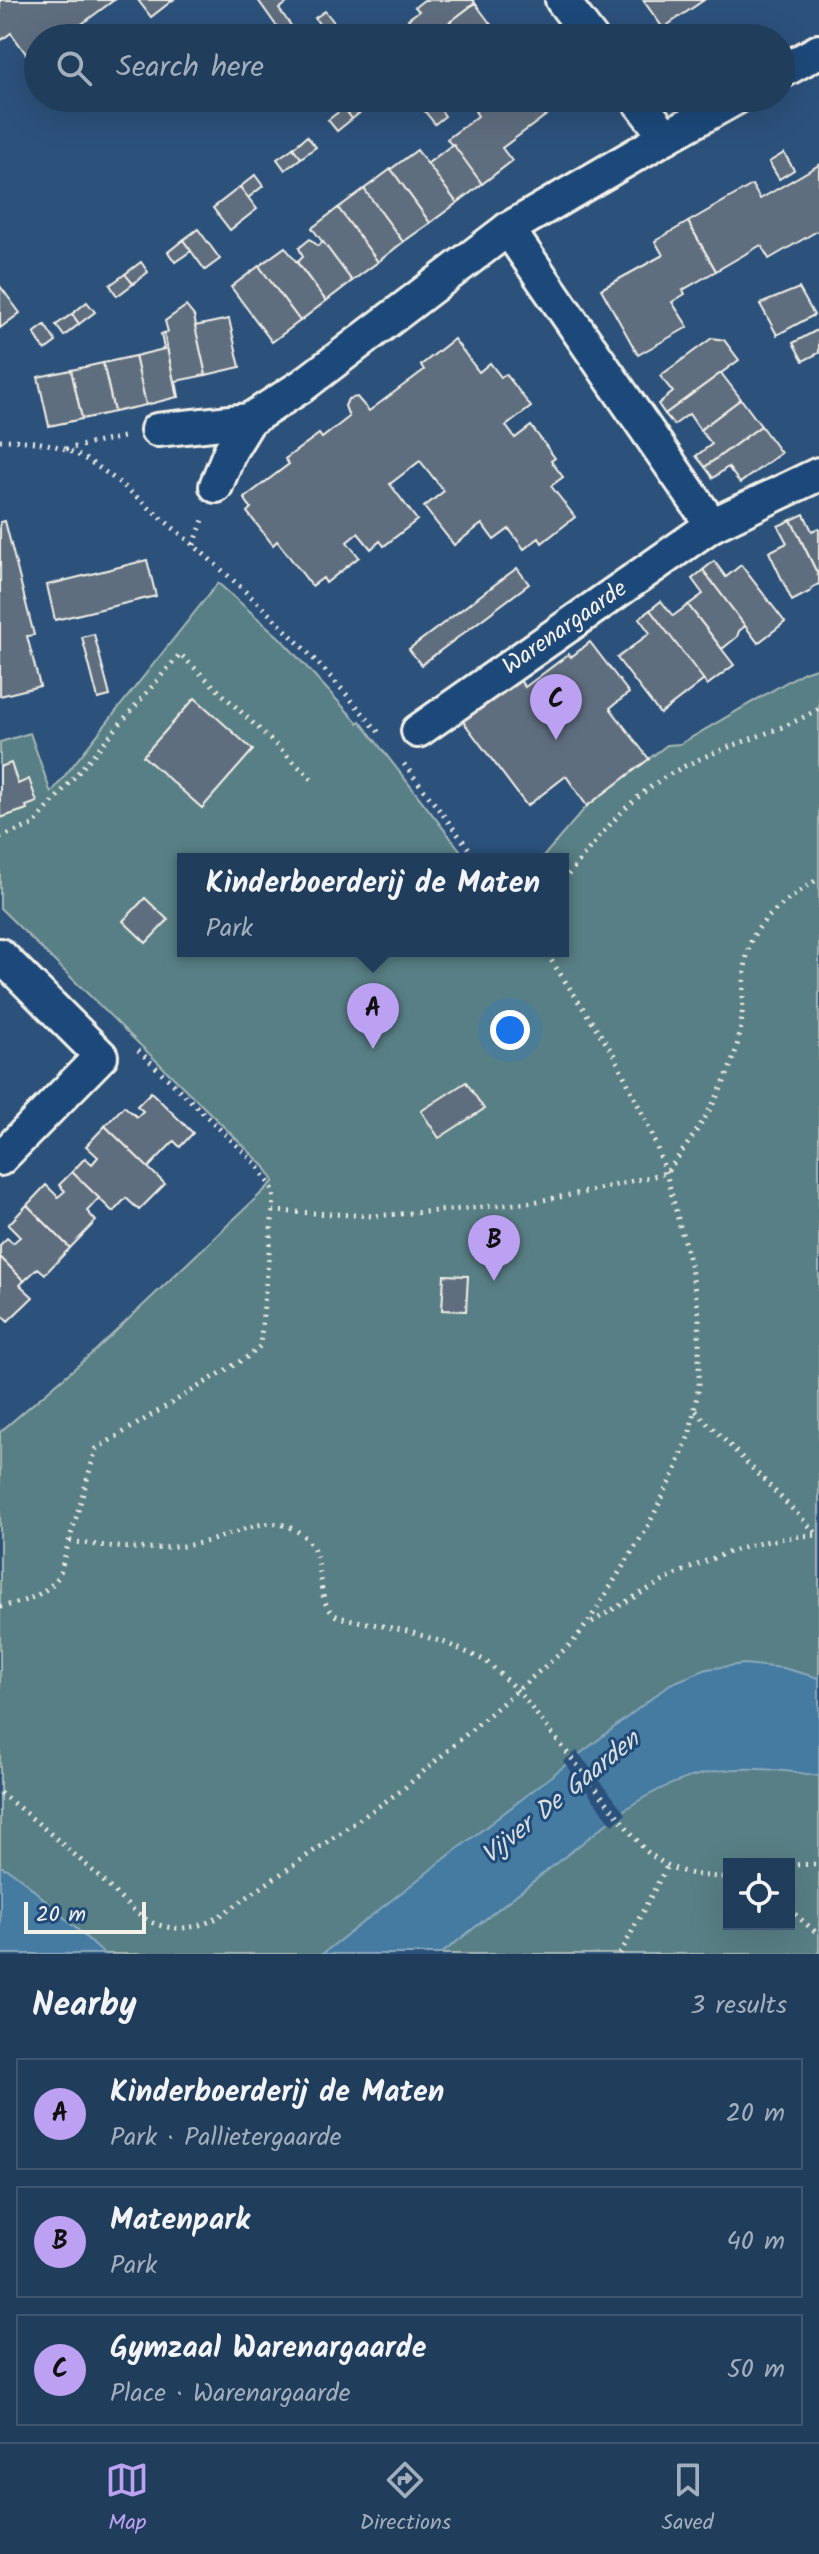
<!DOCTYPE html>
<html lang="en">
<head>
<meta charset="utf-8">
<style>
	body { margin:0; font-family:Kalam,sans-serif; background:#2d4865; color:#f1f3f6 }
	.controls { position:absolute; right:24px; bottom:24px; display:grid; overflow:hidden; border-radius:0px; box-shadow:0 8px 32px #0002 }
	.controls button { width:72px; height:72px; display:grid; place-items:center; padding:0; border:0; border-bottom:2px solid #3e5672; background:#213d5c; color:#f1f3f6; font:40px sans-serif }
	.scale { position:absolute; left:24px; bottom:20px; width:122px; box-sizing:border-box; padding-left:8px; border:4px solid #f4f1e8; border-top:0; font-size:22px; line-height:28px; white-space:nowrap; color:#f4f1e8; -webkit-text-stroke:6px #1f4a7a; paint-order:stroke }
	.you { position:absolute; left:510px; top:1030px; width:28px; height:28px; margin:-20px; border:6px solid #fff; border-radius:50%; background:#1a73e8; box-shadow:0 0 0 12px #1a73e833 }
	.badge { display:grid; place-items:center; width:52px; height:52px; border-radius:50%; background:#bca0f2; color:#111; font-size:26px; font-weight:700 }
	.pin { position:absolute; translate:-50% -66px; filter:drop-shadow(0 2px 4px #0008) }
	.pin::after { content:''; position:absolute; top:42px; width:28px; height:24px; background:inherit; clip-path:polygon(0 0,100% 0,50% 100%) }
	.popup { position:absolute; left:177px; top:853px; width:392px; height:104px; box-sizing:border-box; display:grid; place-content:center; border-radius:0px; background:#213d5c; filter:drop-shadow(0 2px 6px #0005); font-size:26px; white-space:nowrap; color:#a2aebb }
	.popup b { font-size:30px; color:#f1f3f6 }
	.popup::after { content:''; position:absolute; left:50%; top:100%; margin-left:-16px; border:16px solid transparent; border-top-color:#213d5c }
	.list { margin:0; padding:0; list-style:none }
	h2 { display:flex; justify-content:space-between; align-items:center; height:104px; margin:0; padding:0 32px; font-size:34px }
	h2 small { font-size:26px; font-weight:400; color:#a2aebb }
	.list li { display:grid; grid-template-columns:52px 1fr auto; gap:24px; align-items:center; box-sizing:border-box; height:112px; margin:0 16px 16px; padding:0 16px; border:2px solid #3e5672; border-radius:0px }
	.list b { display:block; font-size:30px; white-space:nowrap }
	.list p { margin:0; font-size:26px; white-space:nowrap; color:#a2aebb }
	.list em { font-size:26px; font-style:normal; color:#a2aebb }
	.icon { flex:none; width:44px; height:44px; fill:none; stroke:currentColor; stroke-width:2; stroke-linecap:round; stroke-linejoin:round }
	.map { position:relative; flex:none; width:819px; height:1954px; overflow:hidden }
	.search { position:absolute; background:#213d5c; box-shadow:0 8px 32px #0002; left:24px; right:24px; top:24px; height:88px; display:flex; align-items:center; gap:20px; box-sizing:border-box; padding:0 28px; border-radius:44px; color:#a2aebb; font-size:30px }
	.sheet { height:488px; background:#213d5c }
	nav { display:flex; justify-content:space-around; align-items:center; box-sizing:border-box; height:112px; border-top:2px solid #3e5672; background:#213d5c; font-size:22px; color:#a2aebb }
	nav a { display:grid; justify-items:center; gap:4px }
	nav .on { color:#bca0f2 }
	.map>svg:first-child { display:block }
	.green { fill:#587f85; stroke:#a6b8b6; stroke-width:2; fill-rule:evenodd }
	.water { fill:#447aa1; stroke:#8aaabd; stroke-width:2 }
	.pier { fill:#2c517b }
	.building { fill:#5f6e7f; stroke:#f4f1e8; stroke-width:2 }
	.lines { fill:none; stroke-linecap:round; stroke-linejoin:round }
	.street-casing { stroke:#f4f1e8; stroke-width:38 }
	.path { stroke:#f4f1e8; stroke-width:5; stroke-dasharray:2 6; stroke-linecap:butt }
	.street { stroke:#1f4a7a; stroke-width:32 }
	.labels { text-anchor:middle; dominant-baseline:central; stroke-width:6; stroke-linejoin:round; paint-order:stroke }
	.street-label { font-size:24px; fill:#f4f1e8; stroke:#1f4a7a }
	.water-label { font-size:26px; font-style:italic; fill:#dadfdd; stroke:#1f4a7a }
</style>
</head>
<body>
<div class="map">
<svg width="819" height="1954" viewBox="0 0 819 1954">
	<rect width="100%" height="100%" fill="#2c517b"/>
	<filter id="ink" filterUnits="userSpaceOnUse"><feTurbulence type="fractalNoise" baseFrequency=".0125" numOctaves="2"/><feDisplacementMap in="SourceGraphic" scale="16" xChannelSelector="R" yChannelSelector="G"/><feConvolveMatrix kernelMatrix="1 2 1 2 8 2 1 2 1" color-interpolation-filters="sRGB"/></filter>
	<g filter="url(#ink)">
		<path class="green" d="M 218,583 L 280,638 L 358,723 L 360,721 L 467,859 L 183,859 L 183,951 L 563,951 L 563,859 L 541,859 L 587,806 L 667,745 L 680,744 L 804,672 L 819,667 L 819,1954 L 0,1954 L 0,1432 L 96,1350 L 274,1181 L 264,1166 L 0,908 L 0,742 L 30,733 L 51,793 ZM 729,1864 L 789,1864 L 789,1924 L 729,1924 Z"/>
		<g class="water">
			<path d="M 744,1664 L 783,1668 L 819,1678 L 819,1776 C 740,1763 693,1764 624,1810 L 441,1954 L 322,1954 L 670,1684 L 707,1669 Z"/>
			<polygon points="0,1866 11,1871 24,1881 104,1954 0,1954"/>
		</g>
		<polygon class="pier" points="577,1751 626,1814 613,1825 563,1761"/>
		<g class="building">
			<polygon points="0,0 114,0 63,38 38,38 38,57 32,62 11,33 0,41"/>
			<polygon points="138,0 173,0 151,17"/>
			<polygon points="258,0 291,0 279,9 300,38 285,38"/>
			<polygon points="424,0 473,0 475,3 429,38 423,38 408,19 419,11 415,7"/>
			<polygon points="643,0 704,0 663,28"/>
			<polygon points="475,3 495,30 485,38 429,38"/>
			<polygon points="325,11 337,26 326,34 315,18"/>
			<polygon points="337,26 345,38 330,38 326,34"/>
			<polygon points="358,98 361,98 367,107 352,119 344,108"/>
			<polygon points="483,98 554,98 560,105 502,148 512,161 482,184 447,139 478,116 475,111 487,103"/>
			<polygon points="434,100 445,116 435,124 423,109"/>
			<polygon points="344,108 352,119 337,131 328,120"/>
			<polygon points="307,136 316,147 301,158 293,148"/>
			<polygon points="453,144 482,184 457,203 427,164"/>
			<polygon points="293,148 301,158 285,170 277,159"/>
			<polygon points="417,150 457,203 430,223 391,169"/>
			<polygon points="784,153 794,170 779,179 769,162"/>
			<polygon points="819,165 819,230 769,259 761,245 716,271 688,222 752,185 760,199"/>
			<polygon points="391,169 430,223 403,242 364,189"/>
			<polygon points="255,175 263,186 248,198 240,187"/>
			<polygon points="240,187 257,209 230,230 213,208"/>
			<polygon points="364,189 403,242 378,262 338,208"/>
			<polygon points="338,208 378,262 352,281 312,228"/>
			<polygon points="688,222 716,271 683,290 685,294 672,302 688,327 638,355 601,289 663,255 655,241"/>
			<polygon points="198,229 220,259 205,270 183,240"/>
			<polygon points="310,239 318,246 323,242 352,281 326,301 297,262 303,257 299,248"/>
			<polygon points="183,240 191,251 175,262 168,252"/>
			<polygon points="285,247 326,301 300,321 259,266"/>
			<polygon points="141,262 148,272 133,284 125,274"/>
			<polygon points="259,266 300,321 272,342 231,287"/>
			<polygon points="125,274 133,284 117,296 110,285"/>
			<polygon points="0,286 20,313 0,328"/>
			<polygon points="799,288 814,315 777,335 760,304"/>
			<polygon points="87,302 95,312 79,324 72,314"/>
			<polygon points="186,306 194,316 206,375 176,381 179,397 177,397 164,333 168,332 165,321"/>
			<polygon points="72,314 79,324 64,336 56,325"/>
			<polygon points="229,319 240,367 206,375 195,326"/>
			<polygon points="45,325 56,342 45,350 34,333"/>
			<polygon points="819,329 819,353 803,361 793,343"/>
			<polygon points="164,333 177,397 146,405 135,356 164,349 161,334"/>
			<polygon points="712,338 724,340 739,360 665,414 658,404 673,392 660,376"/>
			<polygon points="454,339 479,372 490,363 501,377 506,374 531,407 506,426 515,438 531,426 555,458 551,461 563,477 551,486 575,517 542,543 539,538 524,549 509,529 494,540 482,524 454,545 424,507 444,491 420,461 390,484 417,520 384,546 380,541 371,549 358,533 347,542 359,557 326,583 323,578 312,586 277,541 273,545 247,512 251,508 244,498 289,464 285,459 319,434 322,438 349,417 345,406 348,399 357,397 369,411 424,370 421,365"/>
			<polygon points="135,356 146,405 114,412 103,363"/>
			<polygon points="103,363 114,412 82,419 71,370"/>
			<polygon points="71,370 82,419 49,426 38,377"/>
			<polygon points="721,373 741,399 700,430 689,414 674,425 665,414"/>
			<polygon points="741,399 761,426 705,467 696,456 712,444 700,430"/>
			<polygon points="761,426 781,453 740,483 728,467 713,478 705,467"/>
			<polygon points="804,514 812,531 819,528 819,577 791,520"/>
			<polygon points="791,520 819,577 819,584 813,587 811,591 792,601 769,552 787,543 778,526"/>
			<polygon points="5,521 34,635 27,636 40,686 0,696 0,522"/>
			<polygon points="147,560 156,596 55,620 47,585"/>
			<polygon points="714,561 726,577 741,565 785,622 758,643 703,570"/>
			<polygon points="517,568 529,584 421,665 409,649"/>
			<polygon points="703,570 745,626 739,631 737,637 722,649 688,605 703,594 692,579"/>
			<polygon points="661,601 673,616 688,605 734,665 707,685 650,610"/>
			<polygon points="650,610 704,680 660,714 617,658 650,633 639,618"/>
			<polygon points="94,634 110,696 98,699 82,637"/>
			<polygon points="590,642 629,693 610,708 649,759 587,806 566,776 527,806 462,720 518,678 525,687 569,654 571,657"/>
			<polygon points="195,698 253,750 202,808 143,756"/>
			<polygon points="11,763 18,784 29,779 37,802 26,806 27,809 0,818 0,767"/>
			<polygon points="145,898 168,920 146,943 123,921"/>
			<polygon points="466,1082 484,1109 439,1138 421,1111"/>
			<polygon points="151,1092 193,1133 180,1147 174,1141 148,1168 105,1126 124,1106 137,1117 143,1111 137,1106"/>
			<polygon points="105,1126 165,1184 139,1210 126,1198 113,1212 72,1172 85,1158 92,1164 98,1157 86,1146"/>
			<polygon points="72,1172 99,1198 87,1211 96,1221 70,1248 27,1205 46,1185 58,1197 65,1191 59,1185"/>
			<polygon points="27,1205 70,1248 45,1274 38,1268 24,1281 0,1257 0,1245 7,1238 13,1243 20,1237 8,1225"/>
			<polygon points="0,1257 24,1281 20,1285 33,1297 8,1321 3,1316 0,1319"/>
			<polygon points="444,1275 468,1276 466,1311 442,1310"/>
		</g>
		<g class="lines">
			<defs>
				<g id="street">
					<polyline points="562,0 591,38"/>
					<polyline points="781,72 819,51"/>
					<polyline points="636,98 666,137 736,98"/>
					<polyline points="508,229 712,525"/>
					<polyline points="157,430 249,420"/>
					<polyline points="216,486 230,451 249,420 302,386 508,229 666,137"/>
					<polyline points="418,731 712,525 819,474"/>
					<polyline points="0,955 101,1056 0,1159"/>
				</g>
			</defs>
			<use href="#street" class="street-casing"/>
			<g class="path">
				<path d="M 0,440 C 23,440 50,442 72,452 C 104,467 133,494 160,517 C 240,583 315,654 381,735"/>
				<polyline points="66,449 123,437"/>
				<polyline points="194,545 203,520"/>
				<polyline points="404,764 477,859"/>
				<polyline points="0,837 33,825 180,654 316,783"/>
				<path d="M 563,881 C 596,841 626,799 672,773 C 718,746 772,736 819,709"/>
				<path d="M 273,1211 L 373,1216 L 463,1209 L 533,1202 L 586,1192 L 666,1173 C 697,1133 731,1084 740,1032 C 745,1005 741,957 754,935 C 768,911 797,894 819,878"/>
				<polyline points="696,1411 817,1534"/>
				<path d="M 70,1541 C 122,1549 171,1554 222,1537 C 246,1529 269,1516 293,1529 C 336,1551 307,1599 338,1617 L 407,1631 L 446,1643 L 486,1661 L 518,1691 L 644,1849 C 670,1872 695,1877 729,1877"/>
				<path d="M 0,1607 C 23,1602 45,1596 59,1576 L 96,1449 L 252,1354 L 260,1346 L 274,1199 L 272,1188 L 258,1166 L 136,1048"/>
				<path d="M 592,1622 C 661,1580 736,1537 819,1535"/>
				<path d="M 0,1793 C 33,1818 64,1845 95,1873 C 112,1889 130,1911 151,1922 C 173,1932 196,1929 217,1918 L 402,1790 L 572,1643 L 587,1624 L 647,1528 L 675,1472 L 690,1432 L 699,1385 L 699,1314 L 691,1268 L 666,1173 L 652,1134 L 614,1055 L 545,951"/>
				<polyline points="789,1865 819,1864"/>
				<polyline points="789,1909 819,1935"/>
				<polyline points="620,1954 667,1866"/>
			</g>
			<use href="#street" class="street"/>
		</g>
	</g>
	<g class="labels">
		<g class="street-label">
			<text transform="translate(565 628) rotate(-35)">Warenargaarde</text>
		</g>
		<g class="water-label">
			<text transform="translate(561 1798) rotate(-39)">Vijver De Gaarden</text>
		</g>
	</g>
</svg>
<div class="controls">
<button><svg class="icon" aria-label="locate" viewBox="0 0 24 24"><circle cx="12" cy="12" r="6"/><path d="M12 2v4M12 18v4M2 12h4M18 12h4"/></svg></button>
</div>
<div class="scale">20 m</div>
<div class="you"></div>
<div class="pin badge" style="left:373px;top:1049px">A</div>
<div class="popup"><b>Kinderboerderij de Maten</b>Park</div>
<div class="pin badge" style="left:494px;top:1281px">B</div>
<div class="pin badge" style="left:556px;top:740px">C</div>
<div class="search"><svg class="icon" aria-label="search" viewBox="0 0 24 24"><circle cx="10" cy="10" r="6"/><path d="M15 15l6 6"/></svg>Search here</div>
</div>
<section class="sheet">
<h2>Nearby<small>3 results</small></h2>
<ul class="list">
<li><span class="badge">A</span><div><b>Kinderboerderij de Maten</b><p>Park · Pallietergaarde</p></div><em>20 m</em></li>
<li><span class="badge">B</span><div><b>Matenpark</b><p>Park</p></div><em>40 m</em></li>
<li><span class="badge">C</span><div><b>Gymzaal Warenargaarde</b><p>Place · Warenargaarde</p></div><em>50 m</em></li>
</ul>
</section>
<nav>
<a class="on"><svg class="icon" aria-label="map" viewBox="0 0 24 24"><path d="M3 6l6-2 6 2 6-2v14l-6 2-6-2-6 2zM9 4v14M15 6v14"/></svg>Map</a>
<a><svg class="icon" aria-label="directions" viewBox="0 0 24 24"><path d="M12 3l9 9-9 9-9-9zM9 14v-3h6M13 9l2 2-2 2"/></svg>Directions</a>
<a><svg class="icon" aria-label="saved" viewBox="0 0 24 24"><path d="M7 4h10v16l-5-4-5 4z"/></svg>Saved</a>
</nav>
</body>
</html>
